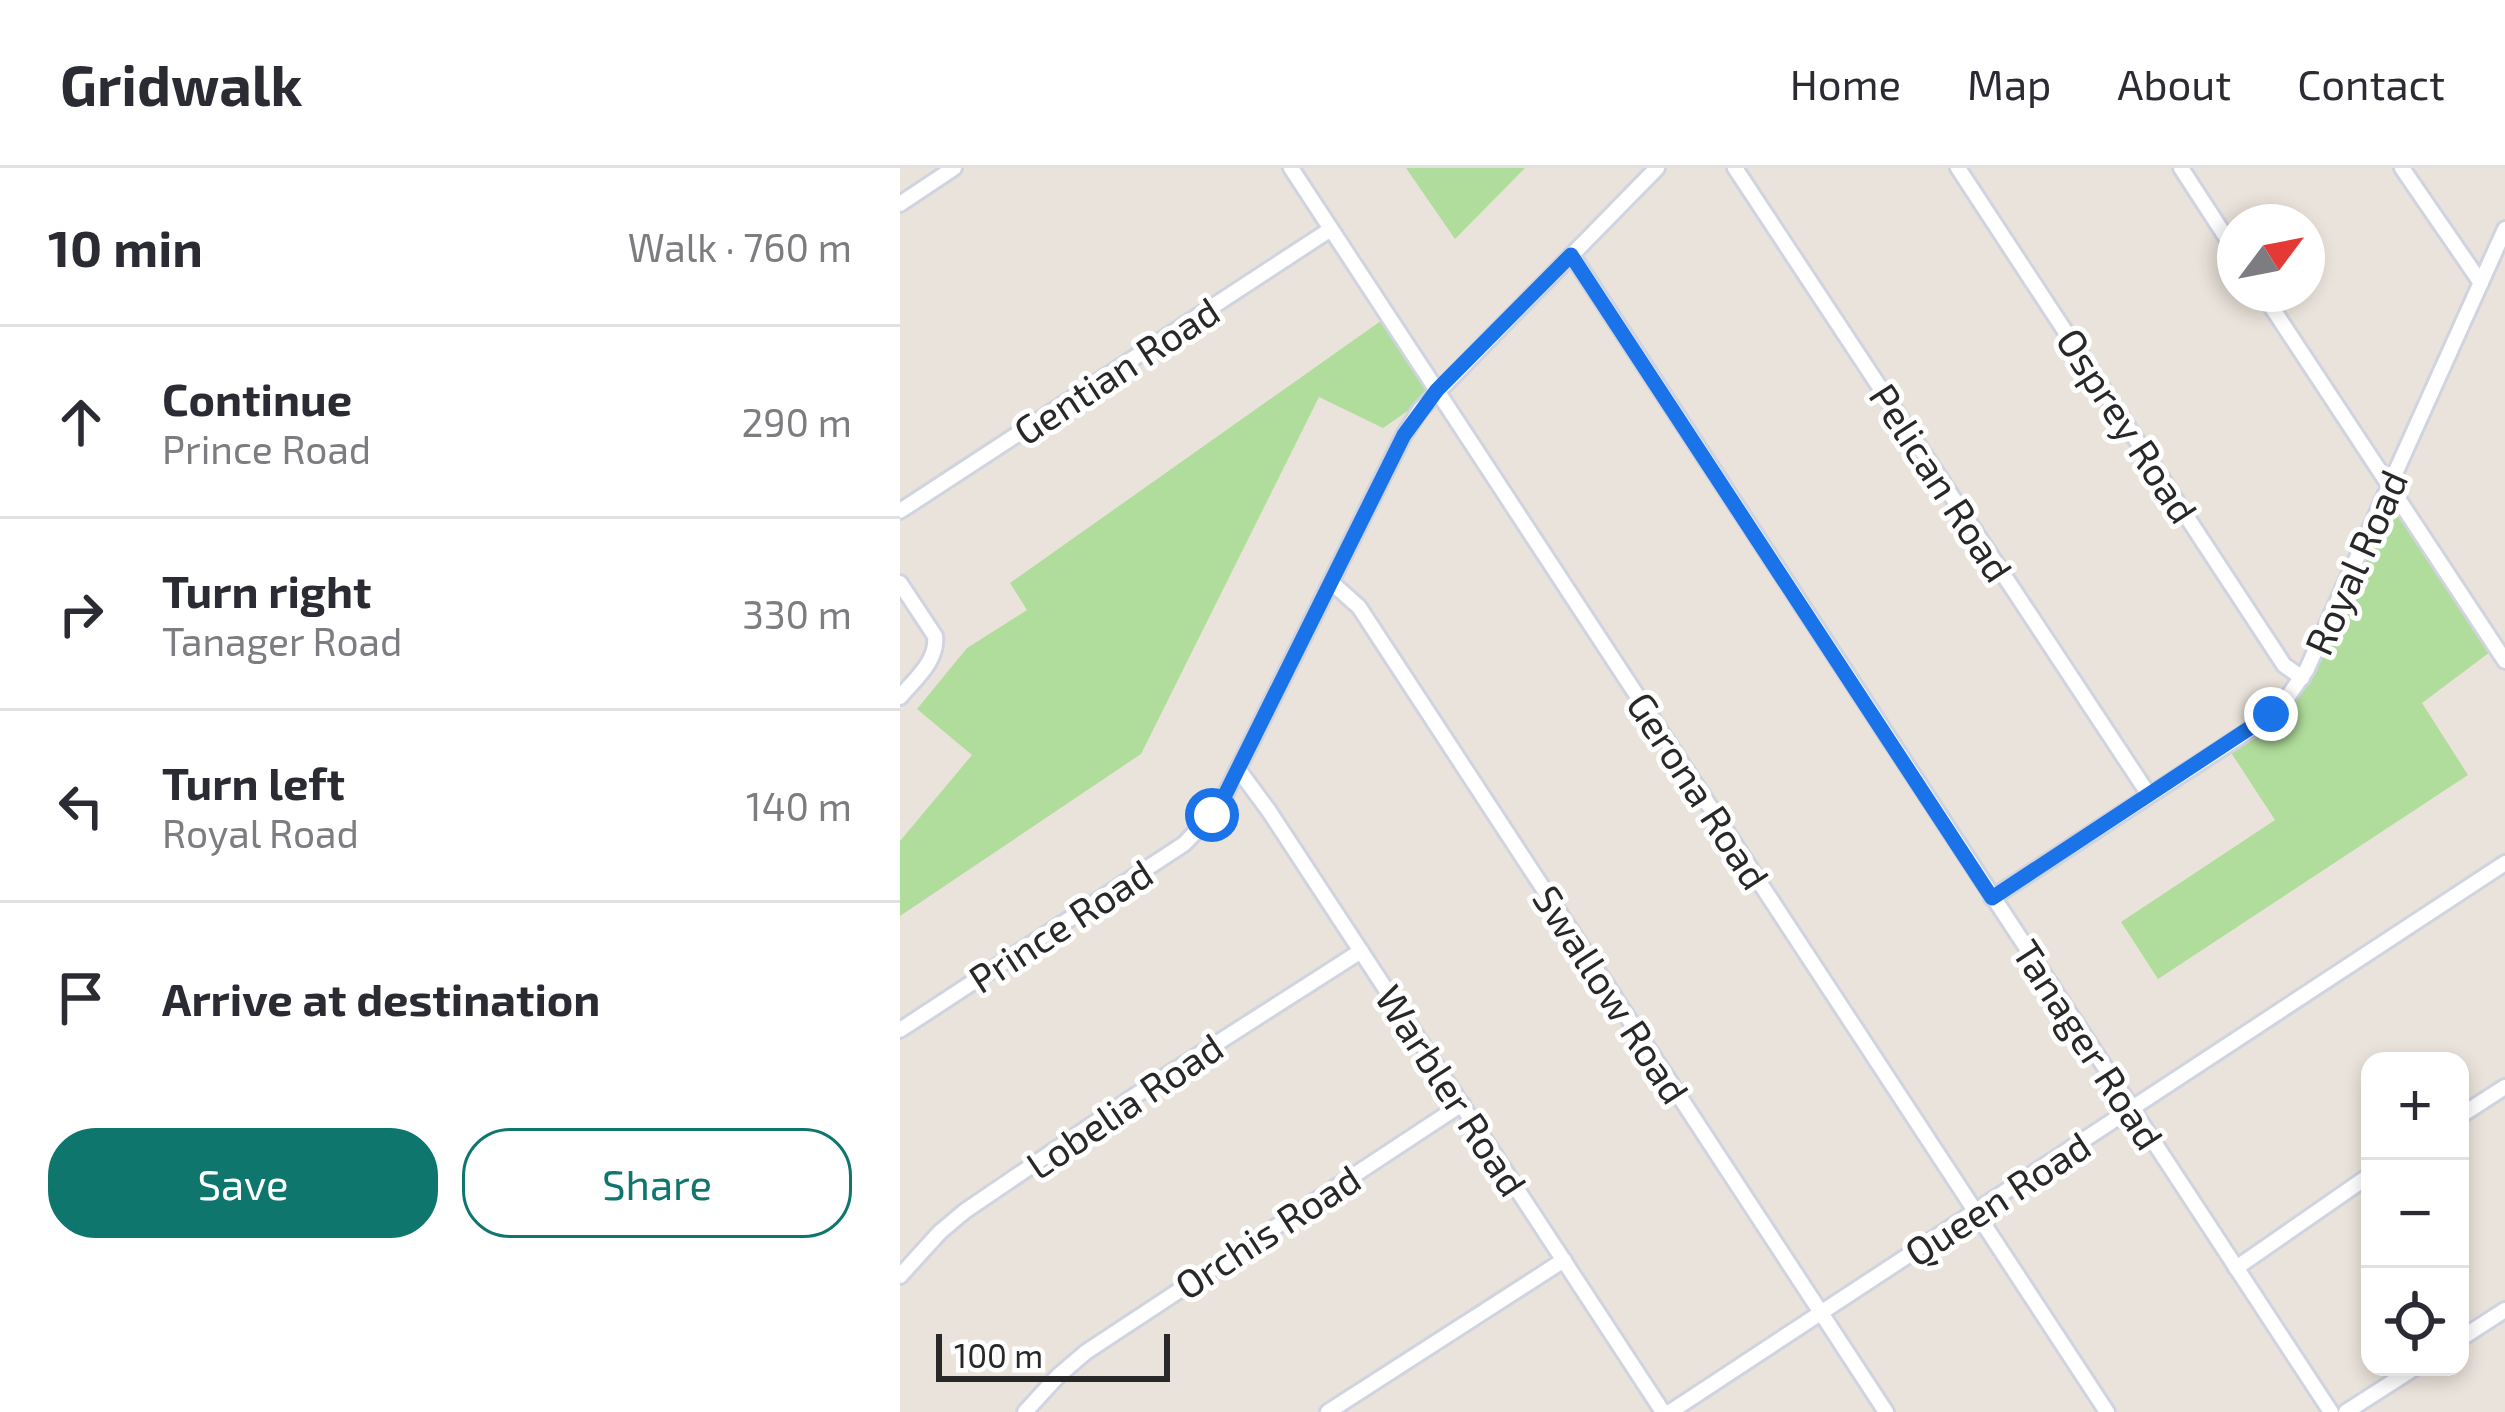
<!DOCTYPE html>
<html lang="en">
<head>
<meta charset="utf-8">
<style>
	body { margin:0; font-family:"Exo 2",sans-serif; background:#f2f2f3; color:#2b2b33 }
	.controls { position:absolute; right:36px; bottom:36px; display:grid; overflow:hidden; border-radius:24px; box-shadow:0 6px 18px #0003 }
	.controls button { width:108px; height:108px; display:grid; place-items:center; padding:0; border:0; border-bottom:3px solid #e1e1e2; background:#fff; color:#2b2b33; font:60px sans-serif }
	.compass { position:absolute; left:1317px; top:36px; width:108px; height:108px; border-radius:50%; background:#fff; box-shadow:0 6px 18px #0003; rotate:58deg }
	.scale { position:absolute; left:36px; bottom:30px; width:234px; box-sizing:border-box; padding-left:12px; border:6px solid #282828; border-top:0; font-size:33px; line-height:42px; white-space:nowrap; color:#282828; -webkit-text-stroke:9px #fff; paint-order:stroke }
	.stop { position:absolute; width:36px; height:36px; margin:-27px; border:9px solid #1a73e8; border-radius:50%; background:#fff }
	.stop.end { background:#1a73e8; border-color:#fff; box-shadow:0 3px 12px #0008 }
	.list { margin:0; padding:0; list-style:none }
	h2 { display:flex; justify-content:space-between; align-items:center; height:156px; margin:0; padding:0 48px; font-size:51px }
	h2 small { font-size:39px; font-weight:400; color:#7c7c81 }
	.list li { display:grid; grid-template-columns:78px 1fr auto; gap:36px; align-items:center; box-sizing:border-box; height:192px; padding:0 48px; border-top:3px solid #e1e1e2 }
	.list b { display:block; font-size:45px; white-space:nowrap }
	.list p { margin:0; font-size:39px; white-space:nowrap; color:#7c7c81 }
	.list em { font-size:39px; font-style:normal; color:#7c7c81 }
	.actions { display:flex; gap:24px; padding:36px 48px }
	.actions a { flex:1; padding:27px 0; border:3px solid #0f766e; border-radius:48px; text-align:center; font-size:42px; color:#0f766e }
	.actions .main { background:#0f766e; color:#fff }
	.icon { flex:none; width:66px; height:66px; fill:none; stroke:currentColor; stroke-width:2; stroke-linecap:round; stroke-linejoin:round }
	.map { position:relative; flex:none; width:1605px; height:1244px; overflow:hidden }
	header { display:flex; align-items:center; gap:72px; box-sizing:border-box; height:168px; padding:0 60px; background:#fff; border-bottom:3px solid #e1e1e2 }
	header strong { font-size:57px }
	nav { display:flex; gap:66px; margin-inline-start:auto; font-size:42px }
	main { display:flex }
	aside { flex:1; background:#fff }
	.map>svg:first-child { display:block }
	.green { fill:#b0dd9b }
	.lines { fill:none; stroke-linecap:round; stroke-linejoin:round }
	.minor-casing { stroke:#d0d3e0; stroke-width:20 }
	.minor { stroke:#fff; stroke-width:14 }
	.route { stroke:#1a73e8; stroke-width:15 }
	.labels { text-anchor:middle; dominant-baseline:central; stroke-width:10; stroke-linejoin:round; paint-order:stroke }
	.street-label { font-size:39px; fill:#282828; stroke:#fff }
</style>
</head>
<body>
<header>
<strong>Gridwalk</strong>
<nav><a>Home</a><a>Map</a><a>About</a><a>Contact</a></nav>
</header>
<main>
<aside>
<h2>10 min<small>Walk · 760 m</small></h2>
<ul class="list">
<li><svg class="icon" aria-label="ahead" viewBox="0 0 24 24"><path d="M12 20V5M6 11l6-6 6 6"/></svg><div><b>Continue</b><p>Prince Road</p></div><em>290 m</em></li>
<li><svg class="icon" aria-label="right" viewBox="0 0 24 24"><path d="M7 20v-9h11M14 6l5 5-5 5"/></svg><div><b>Turn right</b><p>Tanager Road</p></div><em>330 m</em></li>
<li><svg class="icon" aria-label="left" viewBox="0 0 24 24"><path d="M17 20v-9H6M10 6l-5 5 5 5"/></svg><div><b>Turn left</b><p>Royal Road</p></div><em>140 m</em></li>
<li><svg class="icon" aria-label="arrive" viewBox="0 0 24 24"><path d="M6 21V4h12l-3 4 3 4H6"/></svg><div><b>Arrive at destination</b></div></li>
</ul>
<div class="actions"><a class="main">Save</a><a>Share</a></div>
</aside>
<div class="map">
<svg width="1605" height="1244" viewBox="0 0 1605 1244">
	<rect width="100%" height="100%" fill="#eae3db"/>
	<g class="green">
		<polygon points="506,0 625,0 555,71"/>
		<polygon points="485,150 538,222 483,260 419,229 241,586 0,748 0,673 72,587 17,541 67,480 127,442 110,415"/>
		<polygon points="1487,320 1598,478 1522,535 1568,607 1258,811 1221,754 1375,652 1328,580 1397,512"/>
	</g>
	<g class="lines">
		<defs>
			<g id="minor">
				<polyline points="391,0 1207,1244"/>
				<polyline points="835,0 1249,627"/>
				<polyline points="1058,0 1384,497 1402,510"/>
				<polyline points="1281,0 1335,83"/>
				<polyline points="1502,0 1581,115"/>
				<polyline points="0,36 54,0"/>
				<polyline points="672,87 1431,1244"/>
				<polyline points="1363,126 1605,493"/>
				<polyline points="0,343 431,61"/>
				<polyline points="431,414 459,439 986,1244"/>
				<path d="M 0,415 L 35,468 C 38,493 15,511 0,529"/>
				<polyline points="338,601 369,643 763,1244"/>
				<polyline points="1092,730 1353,560 1387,530 1407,501 1605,61"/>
				<polyline points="0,862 284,676 312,647 323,631 504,267 520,242 757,0"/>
				<polyline points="1560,948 1605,919"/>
				<polyline points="1336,1100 1470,1007"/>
				<polyline points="0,1108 40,1064 65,1043 233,929 461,783"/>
				<polyline points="1560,1171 1605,1142"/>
				<polyline points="125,1244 158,1208 186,1184 562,936"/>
				<polyline points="428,1244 664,1092"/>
				<polyline points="770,1244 1605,695"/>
				<polyline points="1446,1244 1516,1199"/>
			</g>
		</defs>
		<use href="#minor" class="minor-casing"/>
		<use href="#minor" class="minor"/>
	</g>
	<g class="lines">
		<polyline class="route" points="312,647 323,631 504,267 537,222 671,87 1092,730 1371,546"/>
	</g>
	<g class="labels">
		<g class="street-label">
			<text transform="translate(216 202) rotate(-33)">Gentian Road</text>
			<text transform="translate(1228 257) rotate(57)">Osprey Road</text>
			<text transform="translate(1042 314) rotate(57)">Pelican Road</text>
			<text transform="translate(1455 394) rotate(-66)">Royal Road</text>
			<text transform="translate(799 622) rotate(57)">Gerona Road</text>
			<text transform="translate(160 757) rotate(-33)">Prince Road</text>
			<text transform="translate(712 826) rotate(57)">Swallow Road</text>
			<text transform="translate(1189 876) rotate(57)">Tanager Road</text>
			<text transform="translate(552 922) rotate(57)">Warbler Road</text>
			<text transform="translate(224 937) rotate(-34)">Lobelia Road</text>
			<text transform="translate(1097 1030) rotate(-33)">Queen Road</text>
			<text transform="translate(367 1063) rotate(-33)">Orchis Road</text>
		</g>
	</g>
</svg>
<div class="controls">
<button>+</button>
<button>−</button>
<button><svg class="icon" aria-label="locate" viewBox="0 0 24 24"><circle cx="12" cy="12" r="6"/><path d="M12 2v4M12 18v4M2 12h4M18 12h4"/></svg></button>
</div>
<svg class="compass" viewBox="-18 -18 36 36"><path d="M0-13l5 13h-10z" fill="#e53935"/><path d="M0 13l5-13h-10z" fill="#7c7c81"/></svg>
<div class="scale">100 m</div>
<div class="stop" style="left:312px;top:647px"></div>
<div class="stop end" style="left:1371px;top:546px"></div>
</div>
</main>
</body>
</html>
